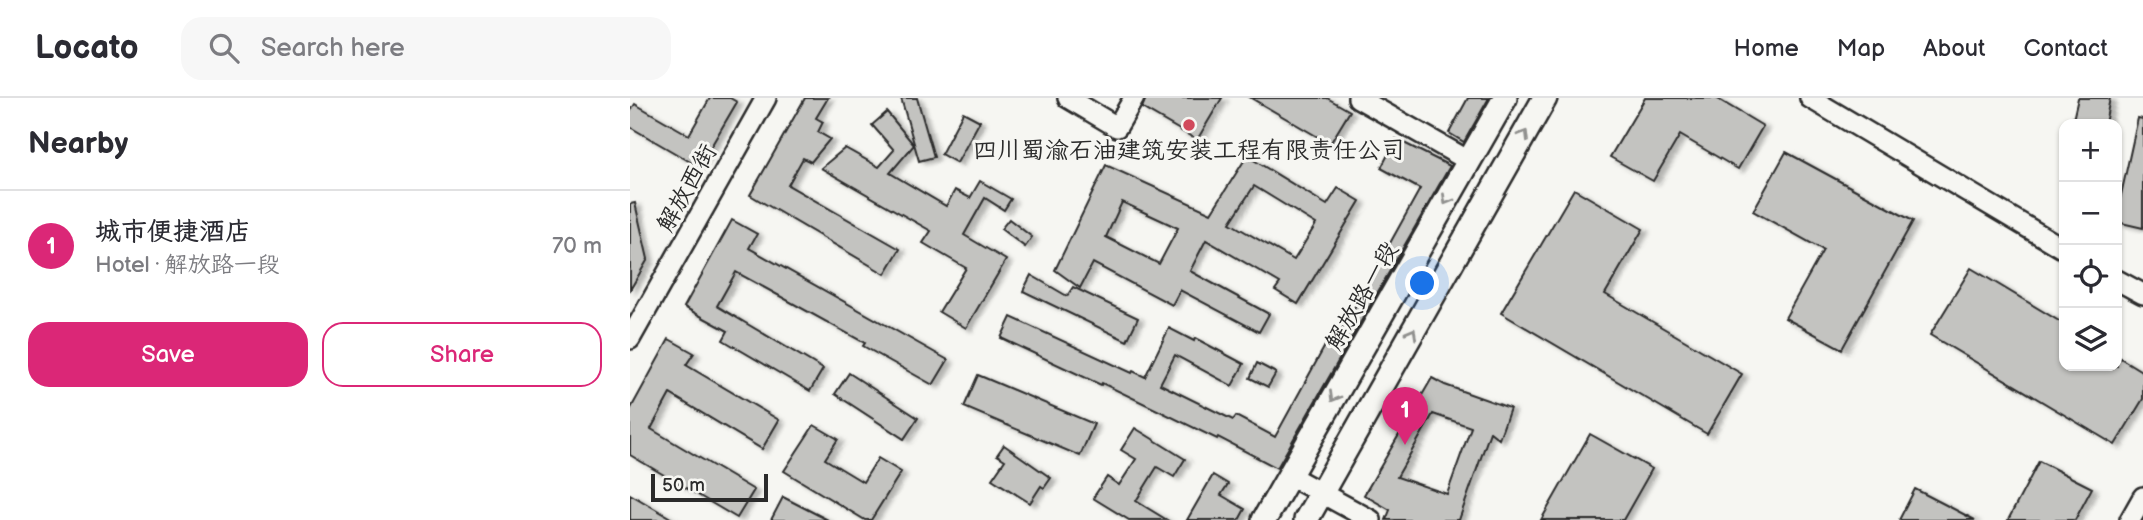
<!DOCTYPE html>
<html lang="en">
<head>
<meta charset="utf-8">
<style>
	body { margin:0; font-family:"Balsamiq Sans","LXGW WenKai TC",sans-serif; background:#f7f7f7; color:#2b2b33 }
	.controls { position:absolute; right:21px; top:21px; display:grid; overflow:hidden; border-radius:14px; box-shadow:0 2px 5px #0004 }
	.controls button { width:63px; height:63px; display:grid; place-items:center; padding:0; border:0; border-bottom:2px solid #e1e1e2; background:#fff; color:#2b2b33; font:35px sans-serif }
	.scale { position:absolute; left:21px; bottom:18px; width:117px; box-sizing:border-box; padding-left:7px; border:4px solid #2b2b2b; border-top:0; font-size:19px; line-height:24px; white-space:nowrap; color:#2b2b2b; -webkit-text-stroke:5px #f6f6f2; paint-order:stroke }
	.you { position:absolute; left:793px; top:186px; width:24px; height:24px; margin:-18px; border:5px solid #fff; border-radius:50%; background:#1a73e8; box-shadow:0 0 0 10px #1a73e833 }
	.badge { display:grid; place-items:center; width:46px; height:46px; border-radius:50%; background:#db2777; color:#fff; font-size:23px; font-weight:700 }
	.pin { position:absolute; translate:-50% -58px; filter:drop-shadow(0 2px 4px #0008) }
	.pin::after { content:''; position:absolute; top:37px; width:24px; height:21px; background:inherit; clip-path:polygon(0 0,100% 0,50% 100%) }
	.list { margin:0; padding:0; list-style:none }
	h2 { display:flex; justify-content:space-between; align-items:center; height:91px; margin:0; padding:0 28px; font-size:30px }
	h2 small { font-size:23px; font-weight:400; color:#7c7c81 }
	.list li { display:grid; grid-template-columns:46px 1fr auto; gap:21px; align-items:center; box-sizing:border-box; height:112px; padding:0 28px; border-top:2px solid #e1e1e2 }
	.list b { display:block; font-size:26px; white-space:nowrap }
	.list p { margin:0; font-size:23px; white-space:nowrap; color:#7c7c81 }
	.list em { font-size:23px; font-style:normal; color:#7c7c81 }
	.actions { display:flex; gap:14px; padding:21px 28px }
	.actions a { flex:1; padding:16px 0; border:2px solid #db2777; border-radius:21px; text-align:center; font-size:24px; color:#db2777 }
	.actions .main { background:#db2777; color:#fff }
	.icon { flex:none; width:38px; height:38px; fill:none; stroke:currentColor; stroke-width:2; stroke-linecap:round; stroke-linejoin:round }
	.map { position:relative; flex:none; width:1513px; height:422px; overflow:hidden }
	header { display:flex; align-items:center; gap:42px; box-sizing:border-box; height:98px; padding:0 35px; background:#fff; border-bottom:2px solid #e1e1e2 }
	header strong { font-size:33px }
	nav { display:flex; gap:38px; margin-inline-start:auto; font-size:24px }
	.search { width:490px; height:63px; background:#f7f7f7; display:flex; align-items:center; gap:18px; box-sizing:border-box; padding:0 24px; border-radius:21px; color:#7c7c81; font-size:26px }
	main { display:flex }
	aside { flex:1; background:#fff }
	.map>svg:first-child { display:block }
	.building { fill:#c3c3c0; stroke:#2b2b2b; stroke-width:2; fill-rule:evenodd; filter:url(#shadow) }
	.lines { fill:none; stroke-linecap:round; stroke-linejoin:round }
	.minor-casing { stroke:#2b2b2b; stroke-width:24 }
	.major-casing { stroke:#2b2b2b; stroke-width:28 }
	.minor { stroke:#f6f6f2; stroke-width:19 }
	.major { stroke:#f6f6f2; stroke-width:23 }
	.oneway { stroke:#90908e }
	.poi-dot { fill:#d1495b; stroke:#f6f6f2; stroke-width:2.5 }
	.labels { text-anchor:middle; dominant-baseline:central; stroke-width:6; stroke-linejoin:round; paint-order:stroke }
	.poi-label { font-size:24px; fill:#2b2b2b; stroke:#f6f6f2 }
	.street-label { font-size:24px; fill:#2b2b2b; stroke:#f6f6f2 }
</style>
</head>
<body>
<header>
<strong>Locato</strong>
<div class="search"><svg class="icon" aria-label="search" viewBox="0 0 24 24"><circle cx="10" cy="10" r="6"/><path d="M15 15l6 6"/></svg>Search here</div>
<nav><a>Home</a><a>Map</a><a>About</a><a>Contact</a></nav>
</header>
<main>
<aside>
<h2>Nearby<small></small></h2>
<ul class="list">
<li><span class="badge">1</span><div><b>城市便捷酒店</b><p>Hotel · 解放路一段</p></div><em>70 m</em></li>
</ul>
<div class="actions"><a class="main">Save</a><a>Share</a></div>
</aside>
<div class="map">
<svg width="1513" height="422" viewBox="0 0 1513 422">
	<defs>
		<filter id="shadow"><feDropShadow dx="5.5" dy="3" stdDeviation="2" flood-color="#0004"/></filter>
	</defs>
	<rect width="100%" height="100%" fill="#f6f6f2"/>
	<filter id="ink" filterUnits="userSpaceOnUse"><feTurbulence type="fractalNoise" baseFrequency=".0143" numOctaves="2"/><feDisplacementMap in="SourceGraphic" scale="14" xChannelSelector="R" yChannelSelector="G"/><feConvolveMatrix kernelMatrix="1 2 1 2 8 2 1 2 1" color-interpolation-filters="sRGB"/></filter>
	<g filter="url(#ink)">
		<g class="building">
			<polygon points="80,0 100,0 107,4 69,69 0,29 0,14 5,6 59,37"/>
			<polygon points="175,0 198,0 186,20 193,24 188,34 200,41 181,64 173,60 158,87 270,151 255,176 120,97"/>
			<polygon points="271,0 287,0 304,59 289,63"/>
			<polygon points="516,0 592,0 567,42 512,10"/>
			<polygon points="621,0 697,0 720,13 700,46"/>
			<polygon points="838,0 859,0 834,44 819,35"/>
			<polygon points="1015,0 1086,0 1133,28 1108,71 1050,37 1023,83 980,59"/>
			<polygon points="1448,0 1480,0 1475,26 1442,26"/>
			<polygon points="257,14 284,47 260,75 316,108 325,92 340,100 350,83 381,101 374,112 355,100 334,137 376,162 336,230 309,214 336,170 293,145 301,133 191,70 215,50 249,69 264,52 242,27"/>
			<polygon points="333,14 350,23 327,65 311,56"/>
			<polygon points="1508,20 1513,21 1513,130 1487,124 1487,115"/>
			<polygon points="766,41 820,68 647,370 588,339 587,341 472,285 471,287 371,240 381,219 502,275 503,273 515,279 539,230 564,243 565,240 614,266 602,288 545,257 530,286 603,322 606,318 645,339 696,246 699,248 710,228 713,230 790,91 751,70"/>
			<polygon points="1156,54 1283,123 1212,251 1155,220 1193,152 1123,113"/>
			<path d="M 617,58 L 697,107 L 708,90 L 730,103 L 668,206 L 645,192 L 650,185 L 576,142 L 560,173 L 639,216 L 629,234 L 550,192 L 542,207 L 463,165 L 450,190 L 425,172 L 476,67 L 581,115 ZM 624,88 L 686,126 L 664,162 L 600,125 ZM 492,104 L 548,130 L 529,166 L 476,139 Z"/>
			<polygon points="944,91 1013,131 975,196 1112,276 1077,336 871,215"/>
			<polygon points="5,105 18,161 0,192 0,106"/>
			<polygon points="379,121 402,139 395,149 371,131"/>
			<polygon points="102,122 127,136 119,150 318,262 303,287 233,248 235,245 106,174 87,208 193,271 180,293 93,242 98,233 54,209"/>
			<polygon points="1341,170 1434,226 1434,268 1487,268 1487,258 1513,274 1513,301 1485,347 1300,237"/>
			<polygon points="401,177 437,198 443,189 508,220 497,243 393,193"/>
			<polygon points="39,241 64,255 56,267 149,322 132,351 40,296 21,331 124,392 107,420 0,357 0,312"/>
			<polygon points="627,265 646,275 638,289 620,280"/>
			<polygon points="219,275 288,320 274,341 205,296"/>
			<polygon points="348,277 464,326 450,358 334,309"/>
			<path d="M 802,280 L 815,287 L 880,310 L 869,341 L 860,334 L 829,422 L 756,422 L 760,412 L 734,397 ZM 803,316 L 841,329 L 817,396 L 767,379 Z"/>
			<polygon points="184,327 208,341 195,361 233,384 248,360 271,374 241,422 235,422 154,373"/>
			<polygon points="505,330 555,361 544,379 527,369 506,403 537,422 499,422 463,400 477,379 489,387 506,361 491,352"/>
			<polygon points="960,336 1022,371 993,422 911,422"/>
			<polygon points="374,347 421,380 414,390 411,388 400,405 362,381 375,362 367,357"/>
			<polygon points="1409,363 1462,390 1445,422 1378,422"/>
			<polygon points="583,377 598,386 591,397 615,411 609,422 557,422"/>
			<polygon points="1285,391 1345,422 1269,422"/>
			<polygon points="0,396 44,422 0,422"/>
			<polygon points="153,399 198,422 141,422"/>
		</g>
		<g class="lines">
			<defs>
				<g id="minor">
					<polyline points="438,0 487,29 504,0"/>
					<polyline points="728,0 839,63"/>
					<polyline points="1180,0 1434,151"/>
					<polyline points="1487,182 1513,196"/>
					<polyline points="0,241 136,0"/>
					<polyline points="660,378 741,422"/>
					<polyline points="1500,422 1513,399"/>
				</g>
				<g id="major">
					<polyline points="634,422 875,0"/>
					<polyline points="676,422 915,0"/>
				</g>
			</defs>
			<use href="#minor" class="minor-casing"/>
			<use href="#major" class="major-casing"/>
			<use href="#minor" class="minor"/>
			<use href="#major" class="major"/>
		</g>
		<defs><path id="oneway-chevron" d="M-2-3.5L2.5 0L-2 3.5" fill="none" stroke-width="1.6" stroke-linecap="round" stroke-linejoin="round" transform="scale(1.75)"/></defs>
		<g class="oneway">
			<use href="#oneway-chevron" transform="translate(894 37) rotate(-59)"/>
			<use href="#oneway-chevron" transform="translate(817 102) rotate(120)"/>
			<use href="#oneway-chevron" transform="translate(782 235) rotate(-61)"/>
			<use href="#oneway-chevron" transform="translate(704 299) rotate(120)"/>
		</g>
	</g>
	<circle class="poi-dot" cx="559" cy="27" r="7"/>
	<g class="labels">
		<g class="poi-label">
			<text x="559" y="52">四川蜀渝石油建筑安装工程有限责任公司</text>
		</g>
		<g class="street-label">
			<text transform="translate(57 90) rotate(-61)">解放西街</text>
			<text transform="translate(732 198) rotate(-60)">解放路一段</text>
		</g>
	</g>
</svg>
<div class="controls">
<button>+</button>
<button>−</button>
<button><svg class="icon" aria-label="locate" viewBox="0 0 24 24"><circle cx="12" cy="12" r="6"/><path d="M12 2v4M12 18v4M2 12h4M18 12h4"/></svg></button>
<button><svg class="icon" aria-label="layers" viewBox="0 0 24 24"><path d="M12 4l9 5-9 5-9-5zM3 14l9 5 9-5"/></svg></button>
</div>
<div class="scale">50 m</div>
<div class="you"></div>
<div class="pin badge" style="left:775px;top:347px">1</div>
</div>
</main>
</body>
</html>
